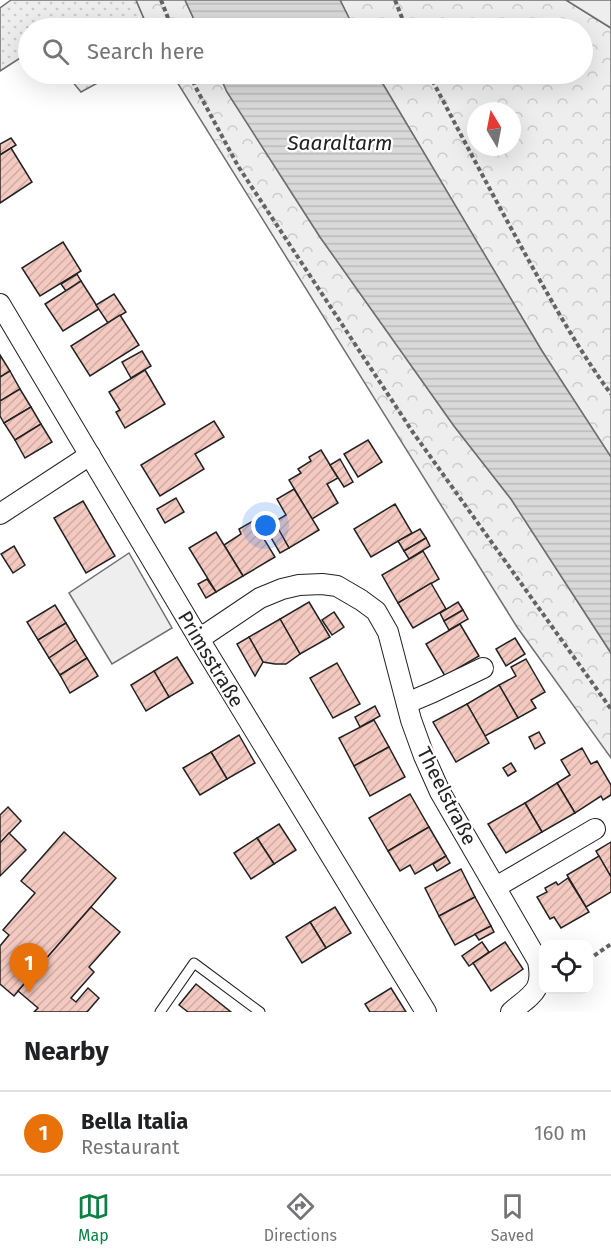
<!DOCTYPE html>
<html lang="en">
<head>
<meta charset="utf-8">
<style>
	body { margin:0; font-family:"Fira Sans",sans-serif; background:#f2f2f2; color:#202124 }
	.controls { position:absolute; right:18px; bottom:18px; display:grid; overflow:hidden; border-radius:12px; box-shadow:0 6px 24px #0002 }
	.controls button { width:54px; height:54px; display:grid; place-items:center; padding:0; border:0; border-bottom:2px solid #e0e0e0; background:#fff; color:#202124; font:30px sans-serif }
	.compass { position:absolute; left:467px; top:102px; width:54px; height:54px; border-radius:50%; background:#fff; box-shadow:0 6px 24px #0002; rotate:350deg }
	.you { position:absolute; left:266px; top:526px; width:21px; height:21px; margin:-15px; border:4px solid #fff; border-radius:50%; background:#1a73e8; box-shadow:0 0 0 9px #1a73e833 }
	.badge { display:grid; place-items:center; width:39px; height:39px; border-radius:50%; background:#0b8043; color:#fff; font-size:20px; font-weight:700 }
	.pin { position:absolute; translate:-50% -50px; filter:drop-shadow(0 2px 3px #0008) }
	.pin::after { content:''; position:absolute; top:32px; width:21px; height:18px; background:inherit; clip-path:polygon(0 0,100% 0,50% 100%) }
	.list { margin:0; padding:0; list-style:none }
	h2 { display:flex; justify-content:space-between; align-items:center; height:78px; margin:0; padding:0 24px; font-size:26px }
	h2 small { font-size:20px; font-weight:400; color:#757577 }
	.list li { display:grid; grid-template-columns:39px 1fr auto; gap:18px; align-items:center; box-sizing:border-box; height:84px; padding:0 24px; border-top:2px solid #e0e0e0 }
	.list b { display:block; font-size:22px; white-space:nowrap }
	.list p { margin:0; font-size:20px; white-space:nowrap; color:#757577 }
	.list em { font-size:20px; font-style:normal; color:#757577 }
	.icon { flex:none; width:33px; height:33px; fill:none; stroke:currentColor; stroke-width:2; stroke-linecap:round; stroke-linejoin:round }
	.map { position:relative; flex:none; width:611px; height:1012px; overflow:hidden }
	.search { position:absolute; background:#fff; box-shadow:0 6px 24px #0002; left:18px; right:18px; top:18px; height:66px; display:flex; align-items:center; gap:15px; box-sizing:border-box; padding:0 21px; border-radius:33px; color:#757577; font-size:22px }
	.sheet { height:162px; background:#fff }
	nav { display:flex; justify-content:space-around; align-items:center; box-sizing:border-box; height:84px; border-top:2px solid #e0e0e0; background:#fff; font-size:16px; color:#757577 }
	nav a { display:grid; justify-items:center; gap:3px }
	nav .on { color:#0b8043 }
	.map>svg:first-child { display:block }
	.grass { fill:url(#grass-dots); stroke:#6f6f6f; stroke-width:1.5 }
	.forest { fill:url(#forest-crowns); stroke:#6f6f6f; stroke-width:1.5; fill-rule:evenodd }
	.park { fill:#eee; stroke:#6f6f6f; stroke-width:1.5 }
	.water { fill:url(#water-rules); stroke:#6f6f6f; stroke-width:1.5 }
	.building { fill:url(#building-hatch); stroke:#222; stroke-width:1.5 }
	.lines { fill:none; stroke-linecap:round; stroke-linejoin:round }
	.lane-casing { stroke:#222; stroke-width:11 }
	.street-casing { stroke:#222; stroke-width:22 }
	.path { stroke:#646464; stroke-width:4; stroke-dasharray:4.5 3; stroke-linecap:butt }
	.lane { stroke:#fff; stroke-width:9 }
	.street { stroke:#fff; stroke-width:20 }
	.labels { text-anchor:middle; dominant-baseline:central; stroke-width:4.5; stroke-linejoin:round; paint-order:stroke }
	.street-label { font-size:20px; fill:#222; stroke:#fff }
	.water-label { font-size:21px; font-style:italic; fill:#222; stroke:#fff }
</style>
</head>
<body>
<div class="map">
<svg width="611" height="1012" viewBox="0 0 611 1012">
	<defs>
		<pattern id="grass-dots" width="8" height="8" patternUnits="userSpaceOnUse" patternTransform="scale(1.5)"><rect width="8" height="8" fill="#eee"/><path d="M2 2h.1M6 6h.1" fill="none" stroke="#ccc" stroke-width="1.8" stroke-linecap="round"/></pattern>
		<pattern id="forest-crowns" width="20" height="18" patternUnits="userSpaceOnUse" patternTransform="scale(1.5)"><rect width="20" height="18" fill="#eee"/><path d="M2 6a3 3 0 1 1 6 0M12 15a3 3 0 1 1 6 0" fill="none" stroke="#ccc"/></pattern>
		<pattern id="water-rules" width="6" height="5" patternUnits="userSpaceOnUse" patternTransform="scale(1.5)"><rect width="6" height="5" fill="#d9d9d9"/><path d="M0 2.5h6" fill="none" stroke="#bababa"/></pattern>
		<pattern id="building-hatch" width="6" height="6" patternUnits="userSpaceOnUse" patternTransform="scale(1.5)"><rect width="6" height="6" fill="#f3c9c0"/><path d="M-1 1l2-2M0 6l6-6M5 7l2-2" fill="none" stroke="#d0aca5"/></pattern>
	</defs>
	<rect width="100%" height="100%" fill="#fff"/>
	<g class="grass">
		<polygon points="11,0 136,0 148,28 28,28 28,53 0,71 0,8"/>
		<polygon points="66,74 114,74 81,92"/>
	</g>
	<g class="forest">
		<polygon points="136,0 185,0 198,28 148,28"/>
		<path d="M 340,0 L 566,0 L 611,28 L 611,457 L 542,351 L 377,74 L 582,74 L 582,28 L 354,28 ZM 476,111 L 512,111 L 512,147 L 476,147 Z"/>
		<polygon points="172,74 219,74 227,92 320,237 454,426 511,499 611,653 611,758 517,627"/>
	</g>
	<g class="park">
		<polygon points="566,0 611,0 611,28"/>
		<polygon points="129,553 172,628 112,664 69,593"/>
	</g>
	<g class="water">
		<polygon points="185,0 340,0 354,28 198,28"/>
		<polygon points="219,74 377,74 542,351 611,457 611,653 511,499 454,426 320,237 227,92"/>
	</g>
	<g class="building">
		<polygon points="11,138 16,145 0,155 0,144"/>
		<polygon points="11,148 32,182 0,203 0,155"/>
		<polygon points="63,242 81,271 40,296 22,268"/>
		<polygon points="77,274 81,281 66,291 61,284"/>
		<polygon points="81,281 99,309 63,331 45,304"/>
		<polygon points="114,294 126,312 108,323 96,305"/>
		<polygon points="120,315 139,345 90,376 71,346"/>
		<polygon points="142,351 151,366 131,378 122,362"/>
		<polygon points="0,355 10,371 0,377"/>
		<polygon points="145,370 165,404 125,428 116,412 120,410 109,392"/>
		<polygon points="10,371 20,389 0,401 0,377"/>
		<polygon points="20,389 31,407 4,423 0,416 0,401"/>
		<polygon points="31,407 41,424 15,440 4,423"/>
		<polygon points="214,421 224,437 195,454 204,469 160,496 141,465"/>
		<polygon points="41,424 52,442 25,458 15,440"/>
		<polygon points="368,440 382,462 358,477 344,454"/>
		<polygon points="321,450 338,478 327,484 338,503 312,519 289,480 301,473 298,469 311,461 309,457"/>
		<polygon points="340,459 353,482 344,487 330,465"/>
		<polygon points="294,489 319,530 289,548 274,522 286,515 277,499"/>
		<polygon points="176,498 184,512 165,523 157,509"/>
		<polygon points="83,501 115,556 86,573 54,518"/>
		<polygon points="395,504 412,533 371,557 354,529"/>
		<polygon points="253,521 275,557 243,576 224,545 241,534 239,529"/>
		<polygon points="420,529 426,538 404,551 398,541"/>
		<polygon points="279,530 289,548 280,553 270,536"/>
		<polygon points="216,532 243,576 216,592 189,548"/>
		<polygon points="426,538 430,546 409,559 404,551"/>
		<polygon points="14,546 25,565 13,573 1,554"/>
		<polygon points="423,551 439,579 398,603 382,575"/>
		<polygon points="207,579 216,592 206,598 198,584"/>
		<polygon points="431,583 446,609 413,628 398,603"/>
		<polygon points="309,602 330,637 300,654 280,619"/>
		<polygon points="458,602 463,610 444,621 440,613"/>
		<polygon points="55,605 66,623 38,640 27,622"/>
		<polygon points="463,610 468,619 449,630 444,621"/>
		<polygon points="334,612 344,627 332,635 322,620"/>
		<polygon points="280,619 300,654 286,664 275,664 263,662 249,637"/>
		<polygon points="66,623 76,640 49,658 38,640"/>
		<polygon points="460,624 479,656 445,676 426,644"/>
		<polygon points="249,637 263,662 255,676 237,644"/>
		<polygon points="515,638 525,654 506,666 496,649"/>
		<polygon points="76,640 87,658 60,675 49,658"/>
		<polygon points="177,657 193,683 169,697 154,671"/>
		<polygon points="87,658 98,676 70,693 60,675"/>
		<polygon points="526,659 545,692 531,700 536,708 518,718 499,685 516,676 511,667"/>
		<polygon points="337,663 360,704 333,718 310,678"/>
		<polygon points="154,671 169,697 146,711 131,685"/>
		<polygon points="499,685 518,718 485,736 467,704"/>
		<polygon points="467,704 489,743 456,762 433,722"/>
		<polygon points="375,706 380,716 360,727 355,717"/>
		<polygon points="374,720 389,747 354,766 339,738"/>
		<polygon points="539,732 545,743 535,749 529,737"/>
		<polygon points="239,735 255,763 227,779 211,752"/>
		<polygon points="389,747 405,777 370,796 354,766"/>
		<polygon points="582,748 591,764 597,761 611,785 611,795 603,800 601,796 575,813 557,783 570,775 561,760"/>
		<polygon points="211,752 227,779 200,795 183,768"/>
		<polygon points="511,763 516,771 508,776 503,768"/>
		<polygon points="557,783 575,813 542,832 525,803"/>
		<polygon points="410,794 429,827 388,851 369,818"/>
		<polygon points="525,803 542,832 506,853 488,824"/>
		<polygon points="8,807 21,821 0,843 0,815"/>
		<polygon points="279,824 296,850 274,864 257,838"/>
		<polygon points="429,827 446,856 415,874 410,865 400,871 388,851"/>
		<polygon points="64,832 116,878 14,996 0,984 0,946 9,935 3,930 35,893 21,881"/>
		<polygon points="9,833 26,850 0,876 0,843"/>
		<polygon points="257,838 274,864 251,879 234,853"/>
		<polygon points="611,842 611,877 596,851"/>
		<polygon points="446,856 450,863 437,871 433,864"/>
		<polygon points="599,856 611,877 611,892 586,907 567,875"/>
		<polygon points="461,869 475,897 439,916 425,888"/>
		<polygon points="568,878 589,912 561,928 554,917 550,919 537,897 547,892 545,888 556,882 558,885"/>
		<polygon points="475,897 491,926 455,945 439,916"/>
		<polygon points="91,907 120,932 89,967 94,972 71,998 76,1002 88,988 99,998 87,1012 34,1012 38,1008 18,991"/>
		<polygon points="335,907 351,933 326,948 310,922"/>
		<polygon points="310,922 326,948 302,963 286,937"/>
		<polygon points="491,926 494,932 479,940 475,934"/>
		<polygon points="482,942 489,952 469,966 462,956"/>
		<polygon points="505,942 523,969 491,991 473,963"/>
		<polygon points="196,984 231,1012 188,1012 179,1005"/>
		<polygon points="391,988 406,1012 370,1012 365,1004"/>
	</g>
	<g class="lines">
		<defs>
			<polyline id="lane" points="160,1012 194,963 260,1012"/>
			<g id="street">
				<polyline points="0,304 199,639 426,1012"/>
				<polyline points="0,514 90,455"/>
				<path d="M 199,639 L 260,598 L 282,589 L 299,585 L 322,584 L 337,586 L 361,600 L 376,611 L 388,632 L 411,720 L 424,756 L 440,792 L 538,961 C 544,991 532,994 511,1012"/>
				<polyline points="407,703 433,692 483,668"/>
				<polyline points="496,887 595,829"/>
			</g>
		</defs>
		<use href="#lane" class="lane-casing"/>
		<use href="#street" class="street-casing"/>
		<g class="path">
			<polyline points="161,0 172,28"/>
			<polyline points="395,0 406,28"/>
			<polyline points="190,74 195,86 238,166 412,431 611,709"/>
			<path d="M 429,74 C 463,139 498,205 534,270 C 558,312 582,355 611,394"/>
			<polyline points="588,960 611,944"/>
		</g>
		<use href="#lane" class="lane"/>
		<use href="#street" class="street"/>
	</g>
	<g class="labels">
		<g class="street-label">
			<text transform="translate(211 659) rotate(59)">Primsstraße</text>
			<text transform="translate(447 796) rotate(63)">Theelstraße</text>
		</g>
		<g class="water-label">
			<text x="340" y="143">Saaraltarm</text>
		</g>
	</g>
</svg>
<div class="controls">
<button><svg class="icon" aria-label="locate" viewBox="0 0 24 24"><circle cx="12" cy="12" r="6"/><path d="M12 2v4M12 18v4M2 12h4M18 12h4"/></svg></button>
</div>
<svg class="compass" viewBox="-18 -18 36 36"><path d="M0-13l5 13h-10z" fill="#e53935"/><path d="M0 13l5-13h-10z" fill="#757577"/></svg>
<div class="you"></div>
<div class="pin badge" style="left:29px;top:993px;background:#e8710a">1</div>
<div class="search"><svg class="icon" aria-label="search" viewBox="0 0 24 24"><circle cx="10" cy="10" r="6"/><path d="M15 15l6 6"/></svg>Search here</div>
</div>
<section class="sheet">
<h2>Nearby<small></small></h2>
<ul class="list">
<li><span class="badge" style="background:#e8710a">1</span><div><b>Bella Italia</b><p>Restaurant</p></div><em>160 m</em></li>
</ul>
</section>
<nav>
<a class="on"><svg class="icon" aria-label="map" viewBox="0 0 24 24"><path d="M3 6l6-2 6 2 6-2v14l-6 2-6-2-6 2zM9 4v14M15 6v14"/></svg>Map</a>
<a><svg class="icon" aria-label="directions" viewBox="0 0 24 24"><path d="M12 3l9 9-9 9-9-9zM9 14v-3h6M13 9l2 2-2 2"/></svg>Directions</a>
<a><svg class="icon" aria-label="saved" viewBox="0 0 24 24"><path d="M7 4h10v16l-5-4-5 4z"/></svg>Saved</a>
</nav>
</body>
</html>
